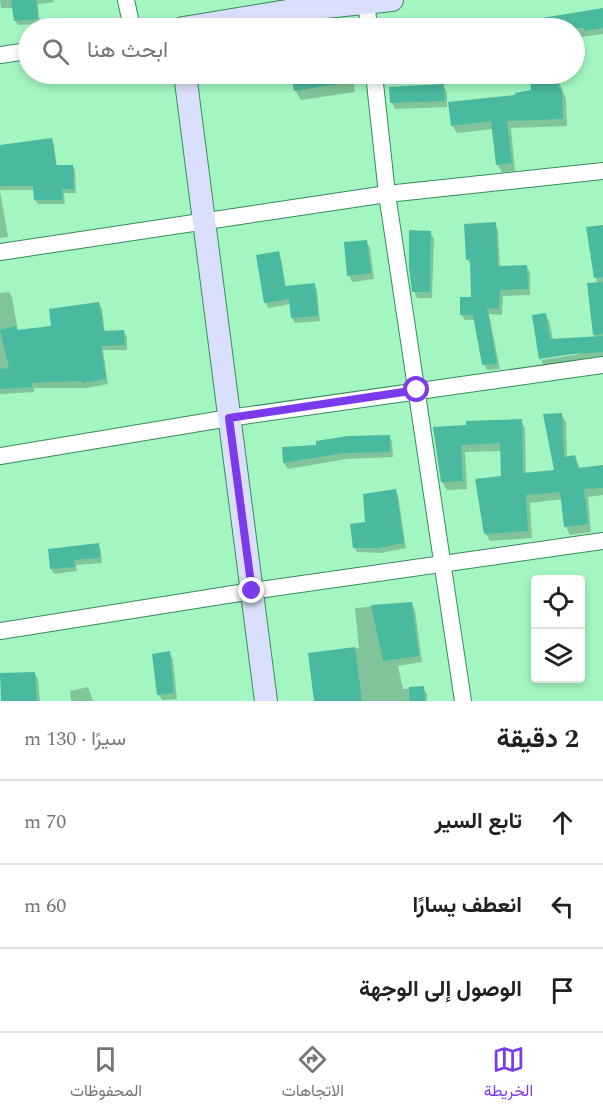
<!DOCTYPE html>
<html lang="ar">
<head>
<meta charset="utf-8">
<style>
	body { margin:0; font-family:Spectral,Vazirmatn,serif; background:#f6f6f6; color:#202124; direction:rtl }
	.controls { position:absolute; right:18px; bottom:18px; display:grid; overflow:hidden; border-radius:6px; box-shadow:0 3px 9px #0003 }
	.controls button { width:54px; height:54px; display:grid; place-items:center; padding:0; border:0; border-bottom:2px solid #e0e0e0; background:#fff; color:#202124; font:30px sans-serif }
	.stop { position:absolute; width:18px; height:18px; margin:-14px; border:4px solid #7c3aed; border-radius:50%; background:#fff }
	.stop.end { background:#7c3aed; border-color:#fff; box-shadow:0 2px 6px #0008 }
	.list { margin:0; padding:0; list-style:none }
	h2 { display:flex; justify-content:space-between; align-items:center; height:78px; margin:0; padding:0 24px; font-size:26px }
	h2 small { font-size:20px; font-weight:400; color:#757577 }
	.list li { display:grid; grid-template-columns:39px 1fr auto; gap:18px; align-items:center; box-sizing:border-box; height:84px; padding:0 24px; border-top:2px solid #e0e0e0 }
	.list b { display:block; font-size:22px; white-space:nowrap }
	.list em { font-size:20px; font-style:normal; color:#757577 }
	.icon { flex:none; width:33px; height:33px; fill:none; stroke:currentColor; stroke-width:2; stroke-linecap:round; stroke-linejoin:round }
	.map { position:relative; flex:none; width:603px; height:701px; overflow:hidden; direction:ltr }
	.search { position:absolute; background:#fff; box-shadow:0 3px 9px #0003; left:18px; right:18px; top:18px; height:66px; display:flex; align-items:center; gap:15px; box-sizing:border-box; padding:0 21px; border-radius:33px; color:#757577; font-size:22px }
	.sheet { height:330px; background:#fff }
	nav { display:flex; justify-content:space-around; align-items:center; box-sizing:border-box; height:84px; border-top:2px solid #e0e0e0; background:#fff; font-size:16px; color:#757577 }
	nav a { display:grid; justify-items:center; gap:3px }
	nav .on { color:#7c3aed }
	.map>svg:first-child { display:block }
	.shadow { fill:#0003 }
	.building { fill:#49b9a0 }
	.lines { fill:none; stroke-linecap:round; stroke-linejoin:round }
	.street-casing { stroke:#388b5c; stroke-width:18 }
	.secondary-casing { stroke:#388b5c; stroke-width:24 }
	.street { stroke:#fff; stroke-width:16 }
	.secondary { stroke:#dadffb; stroke-width:22 }
	.route { stroke:#7c3aed; stroke-width:8 }
</style>
</head>
<body>
<div class="map">
<svg width="603" height="701" viewBox="0 0 603 701">
	<rect width="100%" height="100%" fill="#a3f6c1"/>
	<g class="shadow">
		<polygon points="0,0 53,0 54,2 38,4 40,24 18,25 15,20 14,8 1,8"/>
		<polygon points="603,9 603,34 574,38 574,28 552,28 551,18"/>
		<polygon points="292,74 352,74 355,92 301,100 295,90"/>
		<polygon points="556,74 566,99 567,126 511,128 515,171 502,172 497,164 493,129 457,133 452,125 517,96 533,92 531,75"/>
		<polygon points="443,86 447,92 447,107 395,109 392,103 391,89"/>
		<polygon points="52,139 54,144 57,167 72,166 75,170 76,193 64,193 65,204 38,204 35,200 35,190 0,190 0,147"/>
		<polygon points="0,191 8,237 0,238"/>
		<polygon points="495,224 498,230 500,267 526,266 530,272 530,295 503,296 502,315 489,314 500,369 487,370 484,364 476,320 465,320 461,314 472,299 471,265 467,259"/>
		<polygon points="603,226 603,361 545,367 541,360 580,354 580,351 541,357 541,360 540,359 545,314 550,323 553,340 595,338 588,285 597,284 588,228"/>
		<polygon points="430,232 434,239 432,298 417,298 414,291"/>
		<polygon points="366,241 370,248 374,279 352,282 349,275"/>
		<polygon points="278,253 281,258 286,288 314,285 317,290 320,321 295,323 292,318 291,304 268,308 266,303 258,256"/>
		<polygon points="9,292 12,297 18,331 52,328 99,304 102,309 105,333 124,332 127,337 127,350 103,350 108,384 87,388 34,388 34,392 0,394 0,293"/>
		<polygon points="561,414 566,422 567,458 575,456 580,469 603,467 603,495 588,497 591,532 570,535 566,527 563,499 530,503 532,538 490,541 486,534 502,478 501,451 465,452 467,489 447,490 442,482 434,429 521,420 525,428 526,474 556,471"/>
		<polygon points="389,436 392,442 393,457 347,459 288,469 284,463 283,448 318,447"/>
		<polygon points="395,490 398,495 406,548 381,553 357,552 354,547 367,523"/>
		<polygon points="98,545 101,550 102,563 76,565 77,571 54,574 51,569"/>
		<polygon points="411,603 415,610 422,662 398,666 403,689 423,688 427,694 427,701 315,701 310,655 359,648 355,608"/>
		<polygon points="169,653 173,660 177,699 162,700 158,694"/>
		<polygon points="34,673 38,679 40,701 3,701 0,675"/>
		<polygon points="88,687 93,701 71,701 70,691"/>
	</g>
	<g class="building">
		<polygon points="11,0 36,0 38,19 14,21"/>
		<polygon points="603,8 603,28 584,31 584,28 529,28 529,20"/>
		<polygon points="291,74 350,74 350,82 294,91"/>
		<polygon points="530,74 557,74 559,89 562,89 563,119 507,121 512,163 496,165 491,121 451,126 448,102 515,95 515,93 531,90"/>
		<polygon points="444,84 445,101 390,103 389,87"/>
		<polygon points="52,138 56,165 73,165 74,189 62,189 63,200 34,200 33,186 0,186 0,145"/>
		<polygon points="496,222 498,266 527,265 528,289 500,290 499,309 487,308 497,364 482,365 473,315 460,315 460,297 471,297 470,259 466,260 464,224"/>
		<polygon points="603,225 603,277 594,278 586,227"/>
		<polygon points="409,230 431,231 430,292 412,292 409,268"/>
		<polygon points="367,240 371,273 347,276 344,242"/>
		<polygon points="279,251 285,286 315,283 318,316 291,318 289,299 264,303 256,255"/>
		<polygon points="603,282 603,334 593,335 587,283"/>
		<polygon points="99,302 104,331 124,330 125,345 101,346 106,379 82,383 82,381 32,383 32,387 0,389 0,369 9,368 0,330 16,326 17,330 51,326 49,309"/>
		<polygon points="546,313 550,339 603,336 603,352 573,354 539,359 532,315"/>
		<polygon points="562,413 564,457 575,455 578,468 603,465 603,488 584,489 588,524 564,527 560,492 526,495 528,531 484,534 475,479 501,476 500,443 461,445 463,481 441,482 433,427 466,425 466,421 522,419 523,473 554,470 543,414"/>
		<polygon points="390,435 390,452 343,453 283,463 282,447 316,445 316,441 348,436"/>
		<polygon points="396,489 404,543 378,548 353,548 350,524 365,522 363,494"/>
		<polygon points="99,543 100,558 74,560 75,567 50,569 48,549"/>
		<polygon points="412,602 419,656 383,661 371,605"/>
		<polygon points="355,647 362,701 314,701 308,653"/>
		<polygon points="170,651 174,693 157,695 152,654"/>
		<polygon points="35,672 37,701 1,701 0,673"/>
		<polygon points="424,686 425,701 410,701 409,687"/>
	</g>
	<g class="lines">
		<defs>
			<g id="street">
				<polyline points="126,0 132,28"/>
				<polyline points="366,0 369,28"/>
				<polyline points="0,55 28,51"/>
				<polyline points="374,74 387,194 463,701"/>
				<polyline points="0,252 387,194 603,171"/>
				<polyline points="0,456 229,418 603,365"/>
				<polyline points="0,631 252,591 603,541"/>
			</g>
			<g id="secondary">
				<polyline points="183,28 287,11 392,0"/>
				<polyline points="185,74 266,701"/>
			</g>
		</defs>
		<use href="#street" class="street-casing"/>
		<use href="#secondary" class="secondary-casing"/>
		<use href="#street" class="street"/>
		<use href="#secondary" class="secondary"/>
	</g>
	<g class="lines">
		<polyline class="route" points="252,591 229,418 417,390"/>
	</g>
</svg>
<div class="controls">
<button><svg class="icon" aria-label="locate" viewBox="0 0 24 24"><circle cx="12" cy="12" r="6"/><path d="M12 2v4M12 18v4M2 12h4M18 12h4"/></svg></button>
<button><svg class="icon" aria-label="layers" viewBox="0 0 24 24"><path d="M12 4l9 5-9 5-9-5zM3 14l9 5 9-5"/></svg></button>
</div>
<div class="stop" style="left:417px;top:390px"></div>
<div class="stop end" style="left:252px;top:591px"></div>
<div class="search"><svg class="icon" aria-label="search" viewBox="0 0 24 24"><circle cx="10" cy="10" r="6"/><path d="M15 15l6 6"/></svg>ابحث هنا</div>
</div>
<section class="sheet">
<h2>2 دقيقة<small>سيرًا · 130 m</small></h2>
<ul class="list">
<li><svg class="icon" aria-label="ahead" viewBox="0 0 24 24"><path d="M12 20V5M6 11l6-6 6 6"/></svg><div><b>تابع السير</b></div><em>70 m</em></li>
<li><svg class="icon" aria-label="left" viewBox="0 0 24 24"><path d="M17 20v-9H6M10 6l-5 5 5 5"/></svg><div><b>انعطف يسارًا</b></div><em>60 m</em></li>
<li><svg class="icon" aria-label="arrive" viewBox="0 0 24 24"><path d="M6 21V4h12l-3 4 3 4H6"/></svg><div><b>الوصول إلى الوجهة</b></div></li>
</ul>
</section>
<nav>
<a class="on"><svg class="icon" aria-label="map" viewBox="0 0 24 24"><path d="M3 6l6-2 6 2 6-2v14l-6 2-6-2-6 2zM9 4v14M15 6v14"/></svg>الخريطة</a>
<a><svg class="icon" aria-label="directions" viewBox="0 0 24 24"><path d="M12 3l9 9-9 9-9-9zM9 14v-3h6M13 9l2 2-2 2"/></svg>الاتجاهات</a>
<a><svg class="icon" aria-label="saved" viewBox="0 0 24 24"><path d="M7 4h10v16l-5-4-5 4z"/></svg>المحفوظات</a>
</nav>
</body>
</html>
